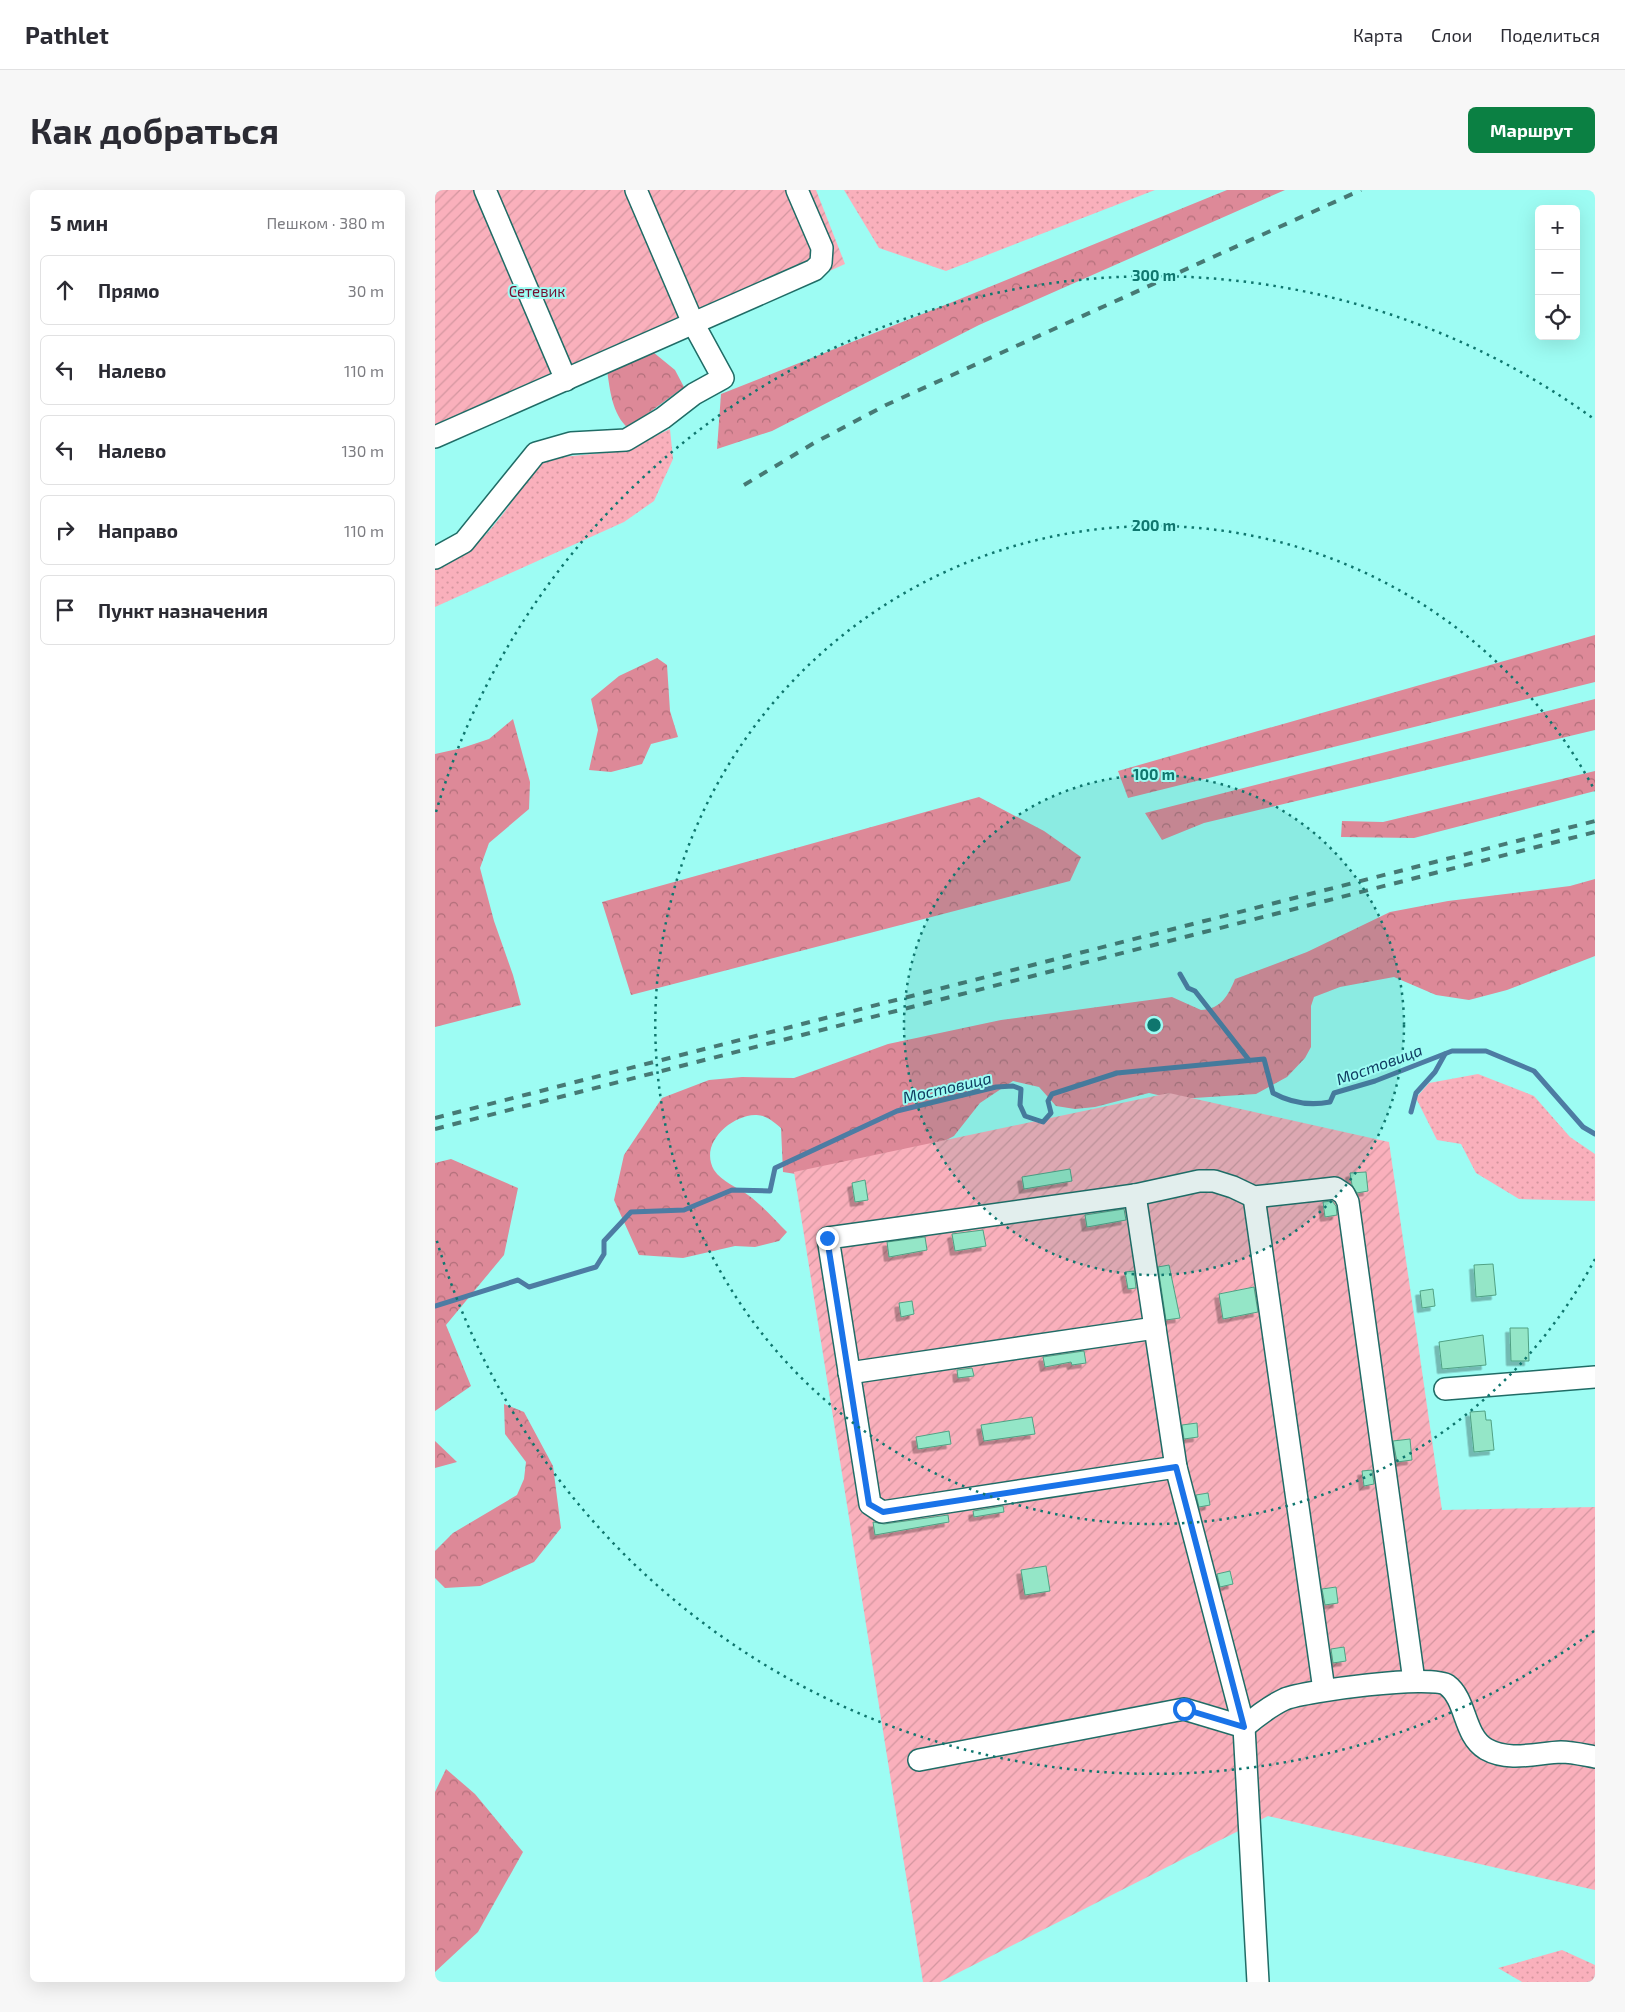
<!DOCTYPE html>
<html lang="ru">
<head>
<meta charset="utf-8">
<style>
	body { margin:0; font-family:"Exo 2",sans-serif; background:#f7f7f7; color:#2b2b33 }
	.controls { position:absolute; right:15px; top:15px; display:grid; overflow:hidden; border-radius:8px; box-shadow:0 5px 20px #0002 }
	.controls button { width:45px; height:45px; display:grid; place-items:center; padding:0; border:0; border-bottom:1px solid #e1e1e2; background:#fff; color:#2b2b33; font:25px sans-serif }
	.stop { position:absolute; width:15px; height:15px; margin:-11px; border:4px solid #1a73e8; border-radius:50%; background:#fff }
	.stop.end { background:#1a73e8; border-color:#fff; box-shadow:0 1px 5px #0008 }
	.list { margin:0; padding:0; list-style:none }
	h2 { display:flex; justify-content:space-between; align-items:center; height:65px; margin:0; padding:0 20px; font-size:21px }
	h2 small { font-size:16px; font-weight:400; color:#7c7c81 }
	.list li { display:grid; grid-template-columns:32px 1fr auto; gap:15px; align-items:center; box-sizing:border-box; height:70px; margin:0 10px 10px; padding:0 10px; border:1px solid #e1e1e2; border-radius:8px }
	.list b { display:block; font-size:19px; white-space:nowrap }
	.list em { font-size:16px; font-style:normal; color:#7c7c81 }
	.icon { flex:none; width:28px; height:28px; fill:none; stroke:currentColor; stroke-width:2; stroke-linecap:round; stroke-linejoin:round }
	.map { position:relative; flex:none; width:1160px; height:1792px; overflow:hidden; border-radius:8px }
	header { display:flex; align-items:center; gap:30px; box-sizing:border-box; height:70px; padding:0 25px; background:#fff; border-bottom:1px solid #e1e1e2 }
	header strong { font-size:24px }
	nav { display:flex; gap:28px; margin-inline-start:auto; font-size:18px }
	.intro { display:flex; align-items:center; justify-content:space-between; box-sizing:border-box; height:120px; padding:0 30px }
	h1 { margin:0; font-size:35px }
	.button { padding:12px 22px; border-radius:8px; background:#0b8043; color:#fff; font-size:18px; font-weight:700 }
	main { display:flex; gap:30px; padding:0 30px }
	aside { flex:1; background:#fff; border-radius:8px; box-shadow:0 5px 20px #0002 }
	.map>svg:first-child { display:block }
	.grass { fill:url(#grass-dots) }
	.forest { fill:url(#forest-crowns) }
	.garden { fill:url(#garden-furrows) }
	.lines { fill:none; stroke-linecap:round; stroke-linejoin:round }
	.stream { stroke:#4d7ca3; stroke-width:5 }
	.building { fill:#94e6c7; stroke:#50a184; filter:url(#shadow) }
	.minor-casing { stroke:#206c66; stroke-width:24 }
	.minor { stroke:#fff; stroke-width:21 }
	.rail { stroke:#467974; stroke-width:4; stroke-dasharray:9 9; stroke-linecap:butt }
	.route { stroke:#1a73e8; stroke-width:6 }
	.ring { fill:none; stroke:#0f766e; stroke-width:2.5; stroke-dasharray:2.5 5 }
	.labels { text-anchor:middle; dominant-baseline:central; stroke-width:4; stroke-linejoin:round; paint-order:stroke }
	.park-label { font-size:15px; fill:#751132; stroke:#9dfcf3 }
	.water-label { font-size:16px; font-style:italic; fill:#0f3c61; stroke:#9dfcf3 }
	.centre { fill:#0f766e; stroke:#9dfcf3; stroke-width:2.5 }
	.ring-label { font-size:15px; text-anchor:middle; font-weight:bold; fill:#0f766e; stroke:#9dfcf3; stroke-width:4; stroke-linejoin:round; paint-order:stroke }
</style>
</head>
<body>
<header>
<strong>Pathlet</strong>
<nav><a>Карта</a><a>Слои</a><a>Поделиться</a></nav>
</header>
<div class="intro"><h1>Как добраться</h1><a class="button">Маршрут</a></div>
<main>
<aside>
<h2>5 мин<small>Пешком · 380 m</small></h2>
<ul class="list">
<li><svg class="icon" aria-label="ahead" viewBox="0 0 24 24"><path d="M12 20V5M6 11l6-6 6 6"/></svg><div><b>Прямо</b></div><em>30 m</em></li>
<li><svg class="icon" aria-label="left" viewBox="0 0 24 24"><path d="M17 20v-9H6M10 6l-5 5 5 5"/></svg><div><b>Налево</b></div><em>110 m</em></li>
<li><svg class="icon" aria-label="left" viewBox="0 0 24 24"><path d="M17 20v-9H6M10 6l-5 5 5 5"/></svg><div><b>Налево</b></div><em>130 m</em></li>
<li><svg class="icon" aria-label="right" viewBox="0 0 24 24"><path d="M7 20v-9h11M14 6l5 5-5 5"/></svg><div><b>Направо</b></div><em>110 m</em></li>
<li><svg class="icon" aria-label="arrive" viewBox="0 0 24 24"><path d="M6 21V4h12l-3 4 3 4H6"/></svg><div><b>Пункт назначения</b></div></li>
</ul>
</aside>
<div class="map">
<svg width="1160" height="1792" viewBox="0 0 1160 1792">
	<defs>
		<pattern id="grass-dots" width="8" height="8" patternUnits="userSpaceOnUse" patternTransform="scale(1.25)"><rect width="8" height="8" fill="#fab0bc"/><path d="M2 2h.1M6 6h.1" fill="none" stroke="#d496a0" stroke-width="1.8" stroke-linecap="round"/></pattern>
		<pattern id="forest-crowns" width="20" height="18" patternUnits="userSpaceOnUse" patternTransform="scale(1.25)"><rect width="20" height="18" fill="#dd8998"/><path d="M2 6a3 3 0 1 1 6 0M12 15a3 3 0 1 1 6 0" fill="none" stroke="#b16f7a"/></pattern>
		<pattern id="garden-furrows" width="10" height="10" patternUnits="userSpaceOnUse" patternTransform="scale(1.25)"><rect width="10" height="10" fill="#fab0bc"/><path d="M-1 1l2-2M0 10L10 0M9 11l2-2" fill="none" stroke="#d496a0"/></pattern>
		<filter id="shadow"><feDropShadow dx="-4.5" dy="4.5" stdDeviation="0" flood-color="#0004"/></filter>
	</defs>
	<rect width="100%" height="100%" fill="#9dfcf3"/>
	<g class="grass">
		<polygon points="409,0 720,0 511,81 444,58"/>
		<path d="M 235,239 L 238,269 L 219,311 L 189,332 L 0,417 L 0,378 C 45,368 81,305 106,269 L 188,261 Z"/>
		<polygon points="1043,884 1099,906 1135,947 1160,964 1160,1011 1084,1009 1041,983 1026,954 1002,950 981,908 994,893"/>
		<polygon points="1127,1760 1160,1775 1160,1792 1087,1792 1063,1778"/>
	</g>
	<g class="forest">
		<polygon points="792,0 850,0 544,135 337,241 282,259 286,204 515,113"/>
		<path d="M 218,162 L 240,180 L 249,197 L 193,238 C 177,224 175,200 172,180 Z"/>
		<polygon points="1160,445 1160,492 693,608 683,581"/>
		<polygon points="222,468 232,475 235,521 243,547 216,554 207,574 176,582 154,580 163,540 156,509 184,486"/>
		<polygon points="1160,509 1160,540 769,633 727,650 710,623"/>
		<polygon points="78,529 95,592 94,619 54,653 45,678 59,731 78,785 86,815 0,837 0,564 27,558 54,549"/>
		<polygon points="1160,581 1160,601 979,648 906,647 907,631 948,632"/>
		<polygon points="544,607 609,641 646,667 635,691 196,805 167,712"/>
		<path d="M 1160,689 L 1160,766 L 1072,800 L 1034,810 L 1001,805 L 959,787 L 905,797 L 879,807 L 876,816 L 876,857 L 870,868 L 852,887 L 821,904 L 759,908 L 736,908 L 714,903 L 660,917 L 640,919 L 621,916 L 604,897 L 578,891 L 545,913 L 519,946 L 489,962 L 367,985 L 348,982 L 346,938 C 339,932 330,924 320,925 C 295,926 264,954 279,980 C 287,992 302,997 313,1005 C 327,1015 340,1030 352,1042 L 344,1051 L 320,1057 L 300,1056 L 248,1068 L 204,1065 L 179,1010 L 189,965 L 227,908 L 274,890 L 307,887 L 359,888 L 453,854 L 566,830 L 737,807 L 766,820 C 786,819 793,806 800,789 L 872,762 L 955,722 L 1013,711 L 1135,696 Z"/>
		<polygon points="16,969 83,998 69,1065 11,1135 36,1196 0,1221 0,973"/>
		<polygon points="69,1214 89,1222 118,1276 126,1338 99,1372 45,1396 10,1398 0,1388 0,1361 18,1343 82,1305 89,1289 91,1272 70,1244"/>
		<polygon points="0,1251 22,1272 0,1278"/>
		<polygon points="11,1579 40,1604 88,1662 43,1742 0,1782 0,1602"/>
	</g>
	<g class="garden">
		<polygon points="0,0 381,0 410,74 0,258"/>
		<polygon points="734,903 954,952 1007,1320 1160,1317 1160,1700 833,1626 505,1792 488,1792 359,982"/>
	</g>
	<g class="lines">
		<g class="stream">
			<polyline points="745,784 753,798 760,801 814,870"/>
			<polyline points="976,922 981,903 1000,882 1010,864"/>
			<path d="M 0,1116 L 83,1090 L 94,1097 L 161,1077 L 169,1064 L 169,1051 L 196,1022 L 249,1020 L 297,1000 L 335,1001 L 340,978 L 462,921 L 561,897 L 578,896 L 586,899 L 585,915 L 590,926 L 608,932 L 616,923 L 613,911 L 617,904 L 682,883 L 829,869 L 838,903 C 856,913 874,916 895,912 L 899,903 L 940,891 L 1017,861 L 1051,861 L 1099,881 L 1148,937 L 1160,944"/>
		</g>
	</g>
	<g class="building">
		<polygon points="635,979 637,991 589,999 587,987"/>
		<polygon points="931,982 933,1001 922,1003 917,995 915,983"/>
		<polygon points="430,990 433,1010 420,1012 417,993"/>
		<polygon points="897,1011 901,1016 902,1025 890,1027 888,1012"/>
		<polygon points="689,1019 691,1030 652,1037 650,1025"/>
		<polygon points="548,1040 551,1056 520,1061 517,1044"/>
		<polygon points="490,1047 492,1060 454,1067 452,1052"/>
		<polygon points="1058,1074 1061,1105 1041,1107 1039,1075"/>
		<polygon points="734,1075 745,1128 731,1130 723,1077"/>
		<polygon points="699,1081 701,1098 693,1099 690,1082"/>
		<polygon points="819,1097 823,1122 788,1129 784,1104"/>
		<polygon points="998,1099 1000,1116 987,1118 985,1101"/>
		<polygon points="477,1111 479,1124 466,1127 464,1113"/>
		<polygon points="1075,1138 1093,1138 1094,1171 1076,1171"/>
		<polygon points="1048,1145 1051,1175 1007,1179 1004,1152"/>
		<polygon points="649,1161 651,1173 637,1175 636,1172 610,1177 608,1167"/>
		<polygon points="537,1178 539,1186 523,1188 522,1180"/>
		<polygon points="1050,1221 1051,1230 1056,1230 1059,1260 1039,1262 1035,1222"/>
		<polygon points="597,1227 600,1244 549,1251 546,1235"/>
		<polygon points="762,1233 763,1247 749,1249 747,1235"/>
		<polygon points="514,1241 516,1254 483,1259 481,1247"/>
		<polygon points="975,1249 977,1270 962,1272 958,1251"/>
		<polygon points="937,1280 939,1294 929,1296 927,1281"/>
		<polygon points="773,1303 775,1315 764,1317 761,1305"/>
		<polygon points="568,1316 569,1322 539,1327 538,1321"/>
		<polygon points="513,1325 514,1332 440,1345 438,1332 449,1334"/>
		<polygon points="611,1376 615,1401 590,1405 586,1380"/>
		<polygon points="795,1381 798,1394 785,1397 782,1384"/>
		<polygon points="901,1397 903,1413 890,1415 887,1399"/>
		<polygon points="909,1457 911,1471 898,1473 896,1459"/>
	</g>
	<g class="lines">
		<defs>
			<g id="minor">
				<polyline points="50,0 131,190"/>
				<polyline points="0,247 379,80 386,73 387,58 362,0"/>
				<polyline points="0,368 29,352 101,263 136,253 191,250 228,228 259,204 288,188 258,133 201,0"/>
				<polyline points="700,1005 741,1277 809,1537 823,1792"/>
				<polyline points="819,1007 889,1500"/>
				<polyline points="414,1183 720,1138"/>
				<polyline points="1010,1199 1160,1187"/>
				<polyline points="741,1277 447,1322 435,1314 393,1048 700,1005 764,991 779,991 798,997 819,1007 900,998 909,1004 913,1012 979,1491"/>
				<path d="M 809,1537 C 822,1526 835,1516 850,1509 C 870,1501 997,1484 1012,1495 C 1032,1510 1028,1545 1051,1559 C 1074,1572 1102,1563 1126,1562 C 1137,1562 1149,1565 1160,1567"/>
				<polyline points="484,1570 749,1519 809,1537"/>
			</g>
		</defs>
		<use href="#minor" class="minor-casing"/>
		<use href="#minor" class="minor"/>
		<g class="rail">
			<polyline points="309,295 379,253 451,215 926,0"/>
			<polyline points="0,928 1160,631"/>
			<polyline points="0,939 1160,642"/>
		</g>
	</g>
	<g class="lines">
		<polyline class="route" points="392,1048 434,1314 448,1322 741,1277 809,1537 749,1519"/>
	</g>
	<circle cx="719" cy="835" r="250" fill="#0f766e" fill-opacity=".12"/>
	<g class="ring">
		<circle cx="719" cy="835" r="250"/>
		<path d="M1160 1069A499 499 0 1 1 1160 601"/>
		<path d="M1159 1441A749 749 0 0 1 1 1048M1 622A749 749 0 0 1 1159 229"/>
	</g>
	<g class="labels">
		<g class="park-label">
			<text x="102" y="101">Сетевик</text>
		</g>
		<g class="water-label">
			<text transform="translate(944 874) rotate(-20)">Мостовица</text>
			<text transform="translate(512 897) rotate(-13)">Мостовица</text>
		</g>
	</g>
	<circle cx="719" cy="835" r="8" class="centre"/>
	<g class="ring-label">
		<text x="719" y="91">300 m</text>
		<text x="719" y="341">200 m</text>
		<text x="719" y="590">100 m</text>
	</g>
</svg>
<div class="controls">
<button>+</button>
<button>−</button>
<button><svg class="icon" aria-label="locate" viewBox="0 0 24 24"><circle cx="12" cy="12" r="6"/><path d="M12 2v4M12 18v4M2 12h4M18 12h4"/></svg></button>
</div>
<div class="stop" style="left:749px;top:1519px"></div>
<div class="stop end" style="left:392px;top:1048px"></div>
</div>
</main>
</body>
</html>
